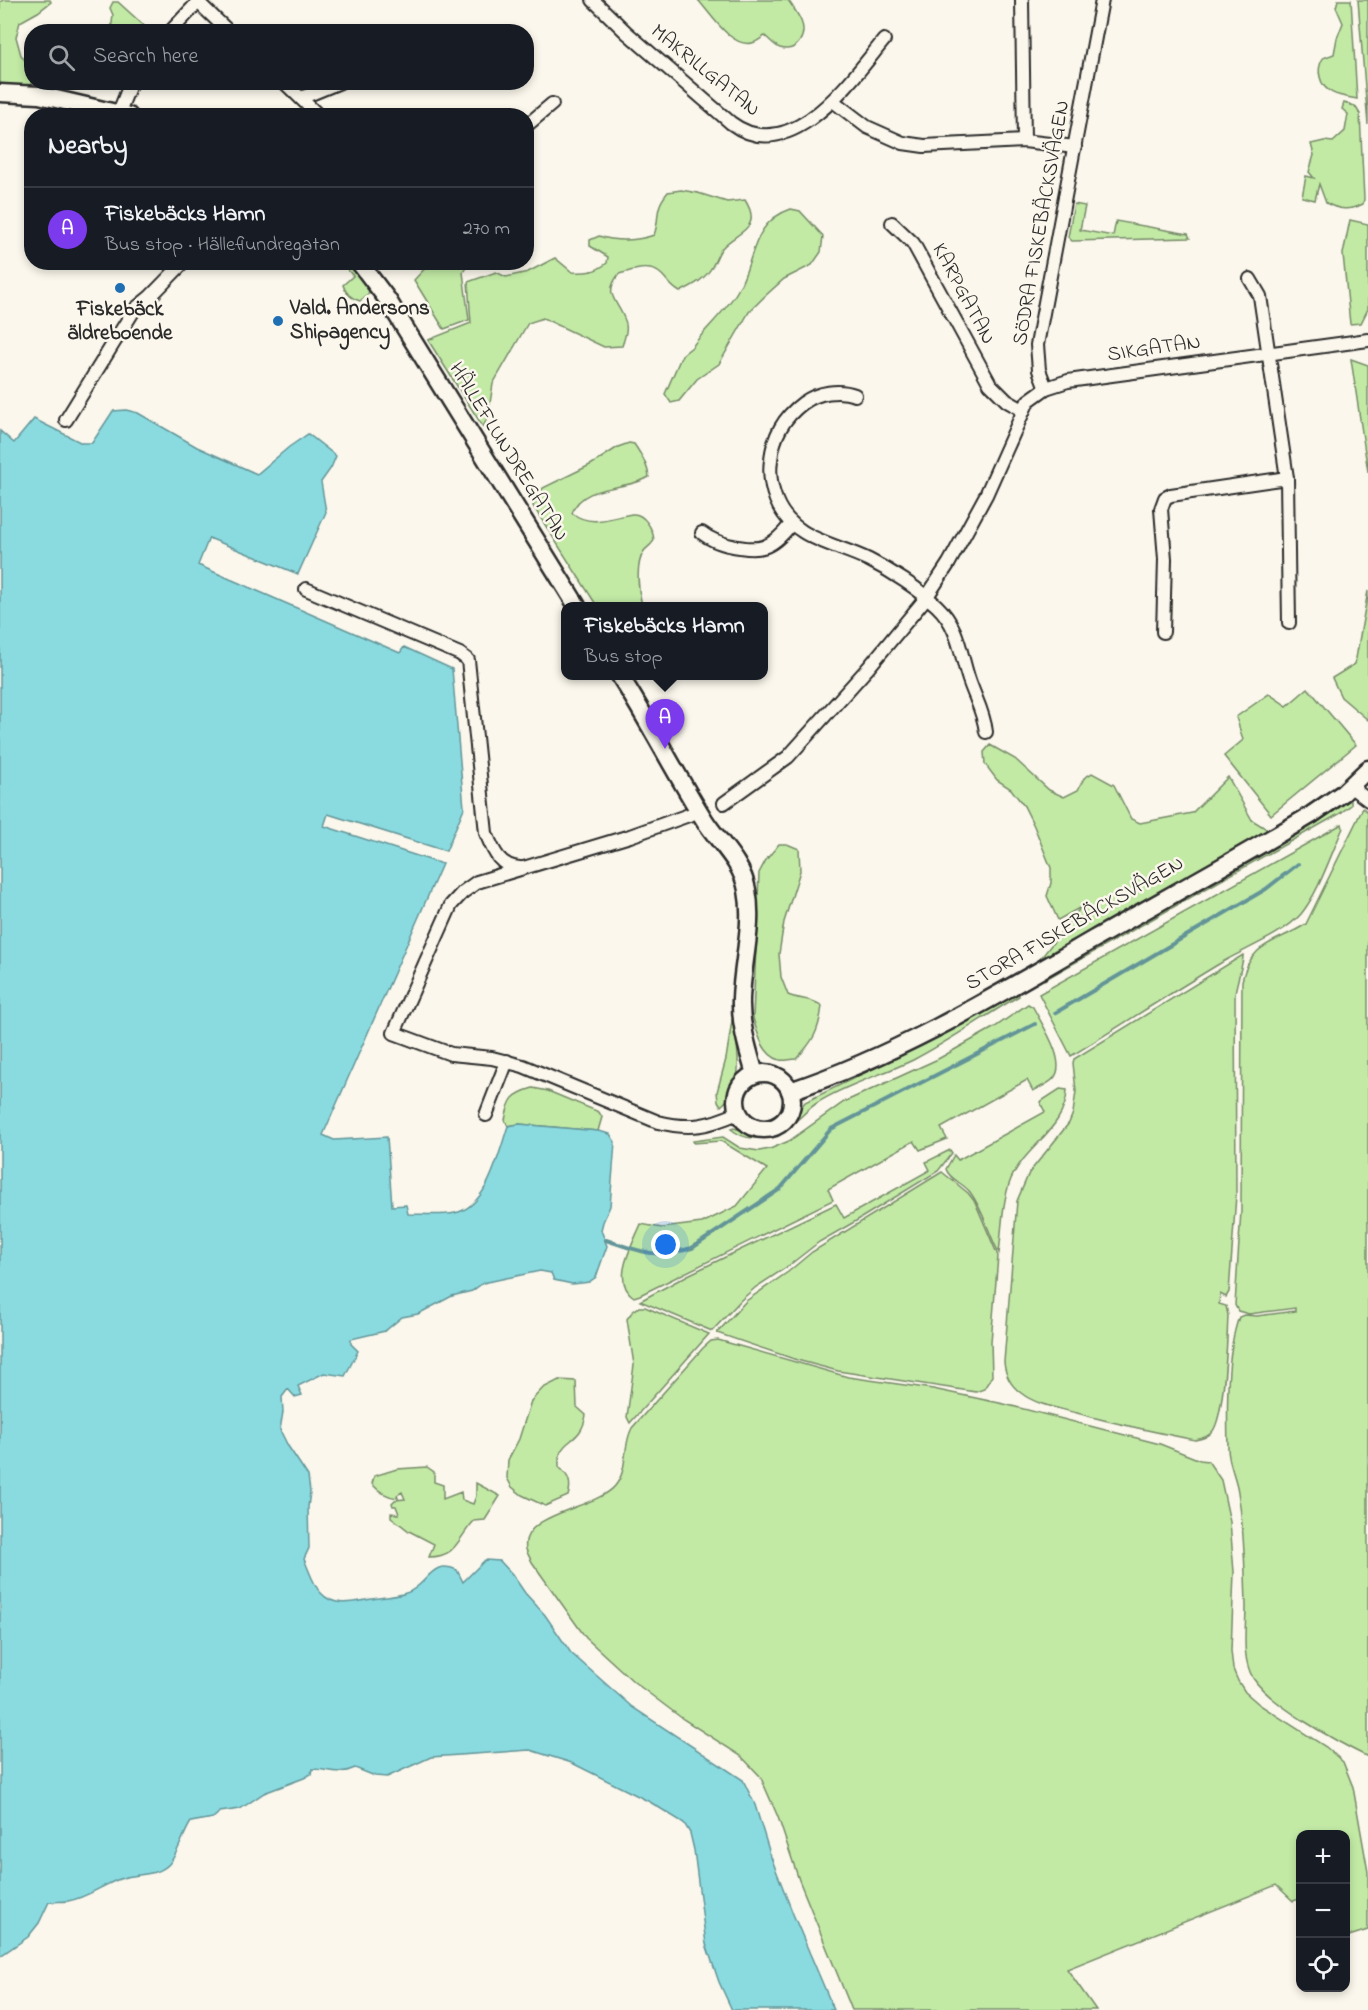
<!DOCTYPE html>
<html lang="en">
<head>
<meta charset="utf-8">
<style>
	body { margin:0; font-family:"Indie Flower",sans-serif; background:#20242c; color:#f1f3f6 }
	.controls { position:absolute; right:18px; bottom:18px; display:grid; overflow:hidden; border-radius:12px; box-shadow:0 3px 9px #0003 }
	.controls button { width:54px; height:54px; display:grid; place-items:center; padding:0; border:0; border-bottom:2px solid #363941; background:#171b24; color:#f1f3f6; font:30px sans-serif }
	.you { position:absolute; left:666px; top:1245px; width:21px; height:21px; margin:-15px; border:4px solid #fff; border-radius:50%; background:#1a73e8; box-shadow:0 0 0 9px #1a73e833 }
	.badge { display:grid; place-items:center; width:39px; height:39px; border-radius:50%; background:#7c3aed; color:#fff; font-size:20px; font-weight:700 }
	.pin { position:absolute; translate:-50% -50px; filter:drop-shadow(0 2px 3px #0008) }
	.pin::after { content:''; position:absolute; top:32px; width:21px; height:18px; background:inherit; clip-path:polygon(0 0,100% 0,50% 100%) }
	.popup { position:absolute; left:561px; top:602px; width:207px; height:78px; box-sizing:border-box; display:grid; place-content:center; border-radius:12px; background:#171b24; filter:drop-shadow(0 2px 4px #0005); font-size:20px; white-space:nowrap; color:#9ea1a6 }
	.popup b { font-size:22px; color:#f1f3f6 }
	.popup::after { content:''; position:absolute; left:50%; top:100%; margin-left:-12px; border:12px solid transparent; border-top-color:#171b24 }
	.list { margin:0; padding:0; list-style:none }
	h2 { display:flex; justify-content:space-between; align-items:center; height:78px; margin:0; padding:0 24px; font-size:26px }
	h2 small { font-size:20px; font-weight:400; color:#9ea1a6 }
	.list li { display:grid; grid-template-columns:39px 1fr auto; gap:18px; align-items:center; box-sizing:border-box; height:84px; padding:0 24px; border-top:2px solid #363941 }
	.list b { display:block; font-size:22px; white-space:nowrap }
	.list p { margin:0; font-size:20px; white-space:nowrap; color:#9ea1a6 }
	.list em { font-size:20px; font-style:normal; color:#9ea1a6 }
	.icon { flex:none; width:33px; height:33px; fill:none; stroke:currentColor; stroke-width:2; stroke-linecap:round; stroke-linejoin:round }
	.map { position:relative; flex:none; width:1368px; height:2010px; overflow:hidden }
	.search { position:absolute; background:#171b24; box-shadow:0 3px 9px #0003; left:24px; top:24px; width:510px; height:66px; display:flex; align-items:center; gap:15px; box-sizing:border-box; padding:0 21px; border-radius:24px; color:#9ea1a6; font-size:22px }
	.panel { position:absolute; background:#171b24; box-shadow:0 3px 9px #0003; left:24px; top:108px; width:510px; height:162px; border-radius:24px }
	.map>svg:first-child { display:block }
	.green { fill:#c2eaa5; stroke:#768a68; stroke-width:1.5 }
	.water { fill:#8adbe0; stroke:#649598; stroke-width:1.5 }
	.lines { fill:none; stroke-linecap:round; stroke-linejoin:round }
	.stream { stroke:#649598; stroke-width:4 }
	.street-casing { stroke:#2b2b2b; stroke-width:16 }
	.secondary-casing { stroke:#2b2b2b; stroke-width:21 }
	.street { stroke:#fbf7ec; stroke-width:12 }
	.secondary { stroke:#fbf7ec; stroke-width:16 }
	.poi-dot { fill:#1f6fb2; stroke:#fbf7ec; stroke-width:2 }
	.labels { text-anchor:middle; dominant-baseline:central; stroke-width:5; stroke-linejoin:round; paint-order:stroke }
	.street-label { font-size:21px; fill:#2b2b2b; stroke:#fbf7ec }
	.poi-label { font-size:21px; font-weight:bold; fill:#2b2b2b; stroke:#fbf7ec; text-anchor:start }
</style>
</head>
<body>
<div class="map">
<svg width="1368" height="2010" viewBox="0 0 1368 2010">
	<rect width="100%" height="100%" fill="#fbf7ec"/>
	<filter id="ink" filterUnits="userSpaceOnUse"><feTurbulence type="fractalNoise" baseFrequency=".0167" numOctaves="2"/><feDisplacementMap in="SourceGraphic" scale="12" xChannelSelector="R" yChannelSelector="G"/><feConvolveMatrix kernelMatrix="1 2 1 2 8 2 1 2 1" color-interpolation-filters="sRGB"/></filter>
	<g filter="url(#ink)">
		<g class="green">
			<polygon points="3,0 50,0 51,2 38,12 20,22 16,37 21,55 31,69 32,87 0,88 0,2"/>
			<path d="M 698,0 L 788,0 C 793,7 798,14 801,21 C 807,35 798,53 780,48 C 775,46 770,40 765,36 C 761,38 757,42 752,43 C 731,48 711,14 698,0 Z"/>
			<path d="M 1338,0 L 1351,0 L 1357,99 C 1342,96 1324,95 1320,77 C 1318,70 1319,65 1323,58 L 1334,54 L 1337,38 L 1343,23 L 1336,7 Z"/>
			<polygon points="1358,0 1368,0 1368,125"/>
			<polygon points="113,2 118,2 150,31 111,31 113,15 110,8"/>
			<path d="M 1344,103 L 1355,106 L 1360,114 L 1364,199 L 1363,204 C 1349,211 1339,210 1326,203 L 1319,184 L 1315,200 L 1302,197 L 1306,176 L 1314,178 L 1309,172 L 1314,155 L 1311,144 L 1324,141 L 1333,142 L 1345,131 L 1348,114 L 1342,109 Z"/>
			<path d="M 681,190 L 698,193 L 727,202 L 745,200 C 764,230 735,232 722,248 C 718,253 716,260 713,265 C 706,279 694,285 680,292 C 671,287 669,282 662,275 C 650,263 632,271 619,274 C 603,294 617,300 624,318 C 629,327 625,337 622,346 L 604,347 L 543,318 L 528,323 L 493,384 L 488,416 L 483,427 L 428,340 L 471,323 L 468,282 L 496,272 L 506,277 L 528,272 L 555,258 L 572,272 C 586,273 596,272 607,263 L 608,257 L 590,246 L 590,240 L 599,236 C 616,242 637,241 654,235 C 661,216 653,210 668,192 Z"/>
			<polygon points="1074,204 1085,206 1080,230 1113,236 1116,221 1188,234 1190,238 1072,241 1068,237"/>
			<path d="M 791,209 L 800,211 L 823,236 L 821,252 L 812,265 L 784,279 L 765,296 L 749,312 L 719,364 L 697,379 L 679,401 L 671,403 L 665,394 L 682,355 L 692,347 C 706,327 728,310 739,288 C 755,258 752,222 791,209 Z"/>
			<polygon points="1350,220 1368,224 1368,309 1361,323 1350,324 1343,254"/>
			<path d="M 342,263 L 351,263 L 367,281 L 370,288 L 368,294 L 360,301 C 351,298 346,294 343,285 L 353,276 Z"/>
			<polygon points="430,263 469,263 463,272 469,320 444,329 414,280"/>
			<polygon points="1351,359 1368,365 1368,472"/>
			<path d="M 629,443 L 634,444 C 641,454 648,465 649,477 C 627,491 582,483 572,513 C 591,528 611,517 632,514 C 645,513 653,530 654,540 C 652,545 647,547 644,551 C 635,565 638,590 642,605 L 644,606 L 597,606 L 533,506 L 543,488 L 592,464 L 618,447 Z"/>
			<polygon points="1368,591 1368,720 1341,697 1332,678 1355,664"/>
			<polygon points="1308,688 1356,745 1271,815 1224,756 1243,740 1236,717 1269,694 1287,706"/>
			<polygon points="990,745 1015,759 1049,790 1064,797 1078,790 1084,778 1092,773 1114,785 1131,819 1140,823 1192,813 1228,777 1252,820 1270,831 1037,963 1081,907 1058,920 1047,896 1051,883 1051,868 1034,826 1024,806 1011,789 997,780 985,764 984,752"/>
			<polygon points="1348,800 1351,801 1351,805 1339,814 1044,980 1047,976 1316,822 1336,810"/>
			<path d="M 1363,808 L 1368,812 L 1368,1757 C 1339,1743 1269,1704 1253,1678 C 1241,1658 1246,1628 1246,1606 C 1245,1568 1244,1530 1238,1492 C 1236,1477 1228,1463 1228,1448 C 1227,1411 1226,1352 1239,1317 L 1244,1315 L 1257,1316 L 1295,1311 L 1295,1308 L 1249,1314 L 1238,1311 L 1235,1305 L 1241,1211 L 1242,981 C 1251,941 1277,943 1306,924 Z"/>
			<path d="M 1342,824 L 1343,828 C 1331,854 1319,892 1301,914 C 1283,935 1242,950 1219,964 C 1169,994 1120,1026 1071,1056 L 1039,994 Z"/>
			<path d="M 779,844 L 787,844 L 799,849 L 800,871 L 784,922 L 779,954 L 781,977 L 788,995 C 800,1000 812,998 822,1006 C 819,1031 813,1042 796,1059 C 791,1059 784,1061 780,1060 C 763,1056 757,1032 753,1018 L 759,873 L 766,860 Z"/>
			<path d="M 1243,955 C 1244,962 1236,983 1235,994 L 1236,1195 L 1229,1292 L 1226,1297 L 1220,1294 L 1219,1304 L 1226,1306 L 1228,1315 C 1227,1338 1225,1417 1212,1432 C 1208,1437 1201,1439 1195,1440 C 1155,1432 1116,1424 1077,1413 C 1058,1408 1036,1405 1021,1393 C 1010,1385 1005,1374 1004,1362 L 1017,1201 L 1029,1173 L 1069,1123 L 1073,1113 L 1076,1091 L 1073,1063 L 1074,1059 Z"/>
			<path d="M 1019,992 L 1019,996 C 983,1017 950,1041 913,1060 C 882,1075 847,1084 817,1103 C 803,1112 794,1127 778,1133 C 760,1140 745,1141 731,1129 L 734,1128 L 760,1136 L 779,1131 L 786,1127 L 805,1102 L 924,1044 Z"/>
			<path d="M 1028,1004 L 1033,1007 C 1041,1023 1068,1062 1054,1078 C 1049,1084 1040,1087 1033,1091 L 1027,1080 L 941,1128 L 947,1139 L 920,1150 L 914,1141 L 828,1189 L 833,1200 L 640,1295 L 634,1297 C 610,1281 633,1244 641,1224 L 662,1228 L 702,1223 L 737,1206 L 767,1169 L 721,1141 L 694,1143 L 693,1141 L 723,1137 L 740,1148 L 759,1151 L 770,1149 L 789,1141 L 844,1102 L 938,1059 L 995,1027 Z"/>
			<path d="M 733,1014 C 736,1044 748,1084 721,1106 L 718,1101 L 717,1092 L 726,1059 Z"/>
			<path d="M 533,1088 L 548,1091 L 599,1112 L 602,1117 L 598,1131 L 519,1124 L 508,1126 L 505,1120 C 509,1099 512,1094 533,1088 Z"/>
			<path d="M 1060,1089 L 1067,1090 C 1066,1129 1025,1146 1011,1179 C 1002,1201 1002,1229 999,1253 C 988,1233 984,1211 970,1192 C 963,1183 949,1179 946,1169 L 954,1155 L 958,1160 L 1045,1112 L 1040,1102 Z"/>
			<polygon points="950,1150 952,1153 938,1171 856,1221 819,1242 787,1267 756,1287 741,1300 712,1331 640,1301 688,1275 836,1204 844,1218 930,1170 926,1162"/>
			<polygon points="942,1172 968,1193 975,1202 998,1256 991,1342 992,1376 984,1389 976,1392 838,1371 797,1360 717,1333 746,1301 788,1272 812,1252"/>
			<polygon points="639,1307 645,1307 709,1334 630,1423 627,1417 634,1365 627,1319 632,1312"/>
			<path d="M 718,1340 L 848,1377 L 933,1389 L 1004,1404 L 1160,1444 L 1200,1460 L 1208,1461 L 1221,1480 L 1230,1522 L 1234,1572 L 1231,1651 L 1233,1669 L 1238,1681 L 1245,1692 L 1260,1705 L 1326,1747 L 1343,1762 L 1353,1787 L 1368,1872 L 1368,1930 L 1346,1937 L 1346,1834 L 1300,1834 L 1300,1899 L 1293,1901 L 1276,1885 L 1067,1969 L 1096,2010 L 852,2010 L 799,1880 L 778,1817 L 760,1776 L 741,1756 L 683,1719 L 634,1682 L 586,1638 L 532,1562 C 530,1558 527,1553 526,1549 C 519,1513 596,1509 615,1486 C 629,1469 622,1446 632,1428 L 703,1348 L 711,1341 Z"/>
			<path d="M 559,1380 L 576,1381 L 577,1407 L 586,1415 C 581,1447 557,1436 559,1467 C 569,1476 572,1483 568,1496 L 545,1506 L 522,1495 L 512,1487 L 507,1478 L 508,1460 L 519,1439 L 531,1401 L 543,1388 Z"/>
			<path d="M 427,1467 L 434,1472 L 434,1482 L 443,1485 L 443,1499 L 461,1492 L 462,1500 L 473,1504 L 476,1496 L 476,1483 L 500,1496 L 485,1520 L 474,1521 C 457,1539 457,1557 429,1557 L 434,1544 L 409,1531 L 391,1517 L 391,1513 L 399,1514 L 396,1506 L 393,1506 L 392,1503 L 395,1500 L 405,1499 L 402,1492 L 397,1495 L 398,1498 C 388,1497 379,1492 372,1484 L 374,1476 L 397,1469 Z"/>
		</g>
		<path class="water" d="M 126,410 L 138,413 L 197,447 L 257,474 L 289,447 L 308,434 L 336,456 L 331,468 L 321,482 L 326,512 L 298,574 L 209,538 L 198,565 L 400,653 L 404,647 L 452,669 L 464,808 L 446,851 L 328,814 L 324,826 L 442,864 L 323,1135 L 334,1140 L 387,1137 L 392,1206 L 406,1205 L 408,1214 C 423,1214 440,1216 455,1213 C 488,1206 498,1155 508,1126 L 519,1124 L 598,1131 L 610,1134 L 615,1142 L 610,1206 L 603,1222 L 601,1230 L 607,1246 L 596,1277 L 589,1282 L 582,1283 L 572,1284 L 554,1280 L 551,1273 L 540,1271 L 483,1283 L 472,1291 L 452,1296 L 418,1314 L 402,1317 L 385,1331 L 351,1339 L 351,1344 L 358,1351 L 345,1376 L 324,1373 L 298,1386 L 302,1395 L 295,1397 L 288,1389 L 282,1397 L 283,1412 L 280,1430 L 288,1446 L 308,1476 L 310,1492 L 308,1507 L 309,1548 L 304,1559 C 309,1570 313,1585 321,1593 C 336,1610 360,1600 379,1598 C 388,1597 398,1596 406,1593 C 428,1586 430,1558 457,1570 L 463,1582 L 485,1560 L 500,1561 L 512,1574 L 525,1593 L 545,1615 L 571,1653 L 632,1707 L 743,1780 L 755,1805 L 771,1857 L 793,1914 L 834,2010 L 732,2010 L 719,1982 L 706,1944 L 694,1850 L 690,1833 L 684,1823 L 650,1802 L 572,1763 L 530,1750 L 431,1757 L 387,1777 L 375,1776 L 355,1768 C 339,1776 328,1769 312,1769 L 311,1774 L 304,1778 L 264,1793 L 240,1809 L 220,1812 L 213,1818 L 191,1822 C 183,1834 178,1854 169,1864 C 157,1877 135,1873 120,1879 C 102,1885 87,1898 68,1901 C 62,1902 56,1901 49,1902 L 39,1923 L 28,1937 L 0,1956 L 0,431 L 14,443 L 34,419 L 82,443 L 92,443 L 113,411 Z"/>
		<g class="lines">
			<g class="stream">
				<polyline points="1055,1013 1266,889 1298,864"/>
				<path d="M 606,1240 C 642,1252 654,1259 692,1248 L 780,1189 L 831,1129 L 1035,1024"/>
			</g>
			<defs>
				<g id="street">
					<path d="M 593,0 L 626,32 L 731,123 C 791,168 851,80 884,40"/>
					<polyline points="1022,0 1024,141"/>
					<polyline points="198,2 229,32"/>
					<polyline points="170,32 200,0"/>
					<polyline points="284,82 319,116"/>
					<polyline points="301,98 340,82"/>
					<polyline points="833,101 867,127 903,143 924,146 1024,141 1075,147"/>
					<polyline points="119,112 131,82"/>
					<polyline points="526,126 552,104"/>
					<polyline points="892,223 913,243 990,384 1007,401 1023,410"/>
					<polyline points="1250,279 1260,296 1287,478 1289,623"/>
					<polyline points="1046,388 1039,370 1037,345 1102,0"/>
					<path d="M 855,395 C 839,389 818,392 803,403 C 784,417 773,437 771,460 C 769,474 771,487 776,500 C 792,540 835,543 869,560 C 891,571 919,589 937,606 C 959,627 960,653 969,680 C 975,698 984,713 986,732"/>
					<polyline points="66,420 134,310 150,297 184,262"/>
					<path d="M 702,533 C 711,540 718,542 728,545 C 759,552 771,550 791,524"/>
					<path d="M 306,589 L 460,654 L 468,660 L 486,833 C 493,850 499,867 520,868"/>
					<polyline points="1163,632 1165,559 1161,509 1165,498 1171,495 1287,478"/>
					<polyline points="1351,787 1368,800"/>
					<polyline points="724,803 788,757 868,668 926,598 949,563 986,495 1028,401 1046,388 1068,381 1368,340"/>
					<path d="M 700,811 L 630,836 L 477,882 L 463,892 L 451,905 L 394,1033 L 451,1054 L 492,1058 L 523,1066 L 658,1122 C 691,1130 708,1126 738,1113"/>
					<polyline points="486,1115 507,1061"/>
				</g>
				<g id="secondary">
					<polyline points="0,93 39,95 129,116"/>
					<polyline points="359,262 387,299 577,606"/>
					<path d="M 620,676 C 650,723 675,773 705,821 C 720,844 742,862 747,890 C 754,926 742,963 741,999 C 740,1025 748,1050 755,1074"/>
					<circle cx="764" cy="1101" r="28"/>
					<path d="M 790,1091 C 898,1055 996,996 1094,939 C 1166,898 1239,858 1311,815 L 1343,793 L 1368,769"/>
				</g>
			</defs>
			<use href="#street" class="street-casing"/>
			<use href="#secondary" class="secondary-casing"/>
			<use href="#street" class="street"/>
			<use href="#secondary" class="secondary"/>
		</g>
	</g>
	<g class="poi-dot">
		<circle cx="120" cy="288" r="6"/>
		<circle cx="278" cy="321" r="6"/>
	</g>
	<g class="labels">
		<g class="street-label">
			<text transform="translate(705 71) rotate(39)">MAKRILLGATAN</text>
			<text transform="translate(1042 223) rotate(-80)">SÖDRA FISKEBÄCKSVÄGEN</text>
			<text transform="translate(963 294) rotate(62)">KARPGATAN</text>
			<text transform="translate(1154 349) rotate(-8)">SIKGATAN</text>
			<text transform="translate(508 452) rotate(58)">HÄLLEFLUNDREGATAN</text>
			<text transform="translate(1075 924) rotate(-30)">STORA FISKEBÄCKSVÄGEN</text>
		</g>
		<g class="poi-label">
			<text x="290" y="309">Vald. Andersons<tspan x="290" dy="24">Shipagency</tspan></text>
			<text x="120" y="310" text-anchor="middle">Fiskebäck<tspan x="120" dy="24">äldreboende</tspan></text>
		</g>
	</g>
</svg>
<div class="controls">
<button>+</button>
<button>−</button>
<button><svg class="icon" aria-label="locate" viewBox="0 0 24 24"><circle cx="12" cy="12" r="6"/><path d="M12 2v4M12 18v4M2 12h4M18 12h4"/></svg></button>
</div>
<div class="you"></div>
<div class="pin badge" style="left:665px;top:749px">A</div>
<div class="popup"><b>Fiskebäcks Hamn</b>Bus stop</div>
<div class="search"><svg class="icon" aria-label="search" viewBox="0 0 24 24"><circle cx="10" cy="10" r="6"/><path d="M15 15l6 6"/></svg>Search here</div>
<section class="panel">
<h2>Nearby<small></small></h2>
<ul class="list">
<li><span class="badge">A</span><div><b>Fiskebäcks Hamn</b><p>Bus stop · Hälleflundregatan</p></div><em>270 m</em></li>
</ul>
</section>
</div>
</body>
</html>
